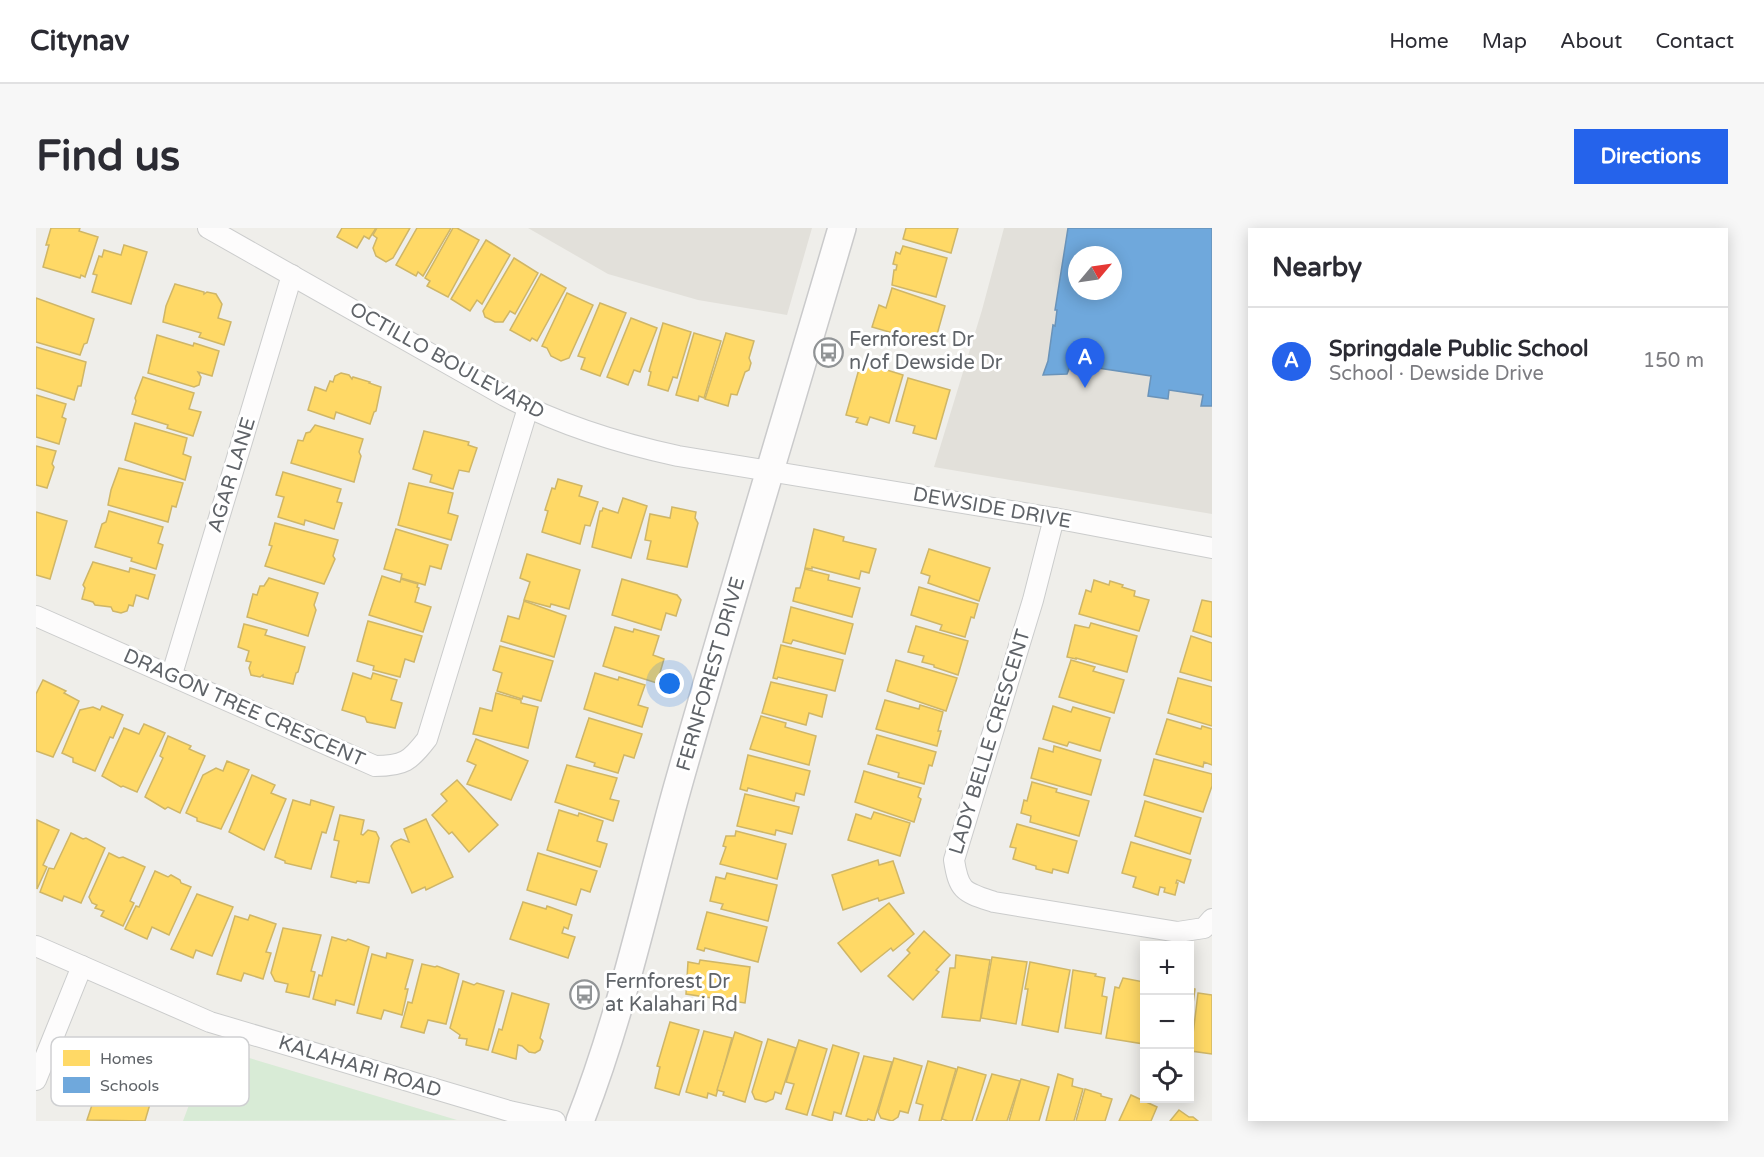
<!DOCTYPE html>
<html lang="en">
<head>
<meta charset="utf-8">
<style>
	body { margin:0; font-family:"Varela Round",sans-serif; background:#f7f7f7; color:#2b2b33 }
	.controls { position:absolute; right:18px; bottom:18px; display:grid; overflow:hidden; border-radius:0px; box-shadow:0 3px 15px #0003 }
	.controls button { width:54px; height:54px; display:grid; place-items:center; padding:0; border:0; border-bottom:2px solid #e1e1e2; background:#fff; color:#2b2b33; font:30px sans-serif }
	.compass { position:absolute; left:1032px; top:18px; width:54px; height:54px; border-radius:50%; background:#fff; box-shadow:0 3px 15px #0003; rotate:61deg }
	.you { position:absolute; left:634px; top:456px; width:21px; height:21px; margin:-15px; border:4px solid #fff; border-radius:50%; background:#1a73e8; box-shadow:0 0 0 9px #1a73e833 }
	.badge { display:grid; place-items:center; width:39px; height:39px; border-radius:50%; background:#2563eb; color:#fff; font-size:20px; font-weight:700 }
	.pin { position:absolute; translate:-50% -50px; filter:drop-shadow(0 2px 3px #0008) }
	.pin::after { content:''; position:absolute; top:32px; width:21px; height:18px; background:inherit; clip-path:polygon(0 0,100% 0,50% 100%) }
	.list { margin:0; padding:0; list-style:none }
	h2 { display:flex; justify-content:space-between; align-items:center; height:78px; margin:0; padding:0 24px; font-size:26px }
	h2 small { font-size:20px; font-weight:400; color:#7c7c81 }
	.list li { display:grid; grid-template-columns:39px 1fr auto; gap:18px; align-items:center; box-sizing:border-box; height:108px; padding:0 24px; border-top:2px solid #e1e1e2 }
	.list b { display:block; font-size:22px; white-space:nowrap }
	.list p { margin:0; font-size:20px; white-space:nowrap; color:#7c7c81 }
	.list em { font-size:20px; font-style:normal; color:#7c7c81 }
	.icon { flex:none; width:33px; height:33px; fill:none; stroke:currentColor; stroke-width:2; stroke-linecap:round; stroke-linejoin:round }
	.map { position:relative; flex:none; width:1176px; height:893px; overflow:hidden; border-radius:0px }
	header { display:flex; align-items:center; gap:36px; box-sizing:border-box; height:84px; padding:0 30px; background:#fff; border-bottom:2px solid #e1e1e2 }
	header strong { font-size:28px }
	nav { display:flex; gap:33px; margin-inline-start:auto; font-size:21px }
	.intro { display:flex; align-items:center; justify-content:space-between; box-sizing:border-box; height:144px; padding:0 36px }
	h1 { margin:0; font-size:42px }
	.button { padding:15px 27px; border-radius:0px; background:#2563eb; color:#fff; font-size:21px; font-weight:700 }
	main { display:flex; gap:36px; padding:0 36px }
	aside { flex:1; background:#fff; border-radius:0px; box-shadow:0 3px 15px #0003 }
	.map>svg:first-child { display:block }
	.education { fill:#e2e0da; fill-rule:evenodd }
	.green { fill:#d8ebd6 }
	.homes { fill:#ffd966; stroke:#cfb667; stroke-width:1.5 }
	.schools { fill:#6fa8dc; stroke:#6a93b9; stroke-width:1.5; fill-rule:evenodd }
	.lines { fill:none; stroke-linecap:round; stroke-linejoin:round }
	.street-casing { stroke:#cbcccc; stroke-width:22 }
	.secondary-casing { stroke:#cacacb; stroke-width:30 }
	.street { stroke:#fdfcfc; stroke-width:20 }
	.secondary { stroke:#fdfcfc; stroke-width:27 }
	.labels { text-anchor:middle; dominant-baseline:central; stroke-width:6; stroke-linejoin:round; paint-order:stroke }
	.poi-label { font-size:20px; fill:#5f6368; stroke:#fff; text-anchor:start }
	.street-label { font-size:20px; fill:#5f6368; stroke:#fff }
	.key { fill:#fff; stroke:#cfd0d2; stroke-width:1.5 }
	.key-label { font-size:16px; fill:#5f6368 }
</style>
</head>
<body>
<header>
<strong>Citynav</strong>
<nav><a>Home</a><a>Map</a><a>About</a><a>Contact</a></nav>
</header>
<div class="intro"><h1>Find us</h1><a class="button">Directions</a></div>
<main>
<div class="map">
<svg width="1176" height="893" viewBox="0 0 1176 893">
	<rect width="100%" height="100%" fill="#efeeea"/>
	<g class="education">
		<polygon points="492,0 776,0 751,87 662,72 572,46"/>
		<path d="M 968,0 L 1176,0 L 1176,286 L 898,239 L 946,82 ZM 1041,27 L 1077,27 L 1077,63 L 1041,63 Z"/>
	</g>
	<polygon class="green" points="175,818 210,829 421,892 147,893"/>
	<g class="homes">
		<polygon points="15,0 44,0 43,3 62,9 49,49 45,47 44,50 7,39 13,17 10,17"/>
		<polygon points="306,0 340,0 333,11 328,8 321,20 301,9"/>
		<polygon points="341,0 374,0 357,30 350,34 340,28 337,20 341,10 337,7"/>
		<polygon points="381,0 415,0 387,48 382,44 380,48 360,37"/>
		<polygon points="417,0 421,0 443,12 412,69 391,58 394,53 389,50"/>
		<polygon points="870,0 922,0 915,25 867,11"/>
		<polygon points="450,12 474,27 446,76 441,72 434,83 415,71"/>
		<polygon points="88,17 111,24 95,76 56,64 61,47 57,46 63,28 66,29 68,22 85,27"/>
		<polygon points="867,18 911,30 900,69 856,57 858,42 860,42 861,37 857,36 860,24 864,26"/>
		<polygon points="478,30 502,45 479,86 474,83 467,94 459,94 449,89 447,83"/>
		<polygon points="505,46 530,60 501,113 496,110 494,113 474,102"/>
		<polygon points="139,56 168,64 168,66 171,64 180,66 186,76 182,90 195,94 188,117 163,109 165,105 127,94 130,78"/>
		<polygon points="856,60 909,78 898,117 836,99 843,77 850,80"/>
		<polygon points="531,65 557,77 533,130 525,133 515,128 511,120 506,118"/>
		<polygon points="0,70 58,91 51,115 48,116 44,127 0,114"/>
		<polygon points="564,75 590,85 564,148 545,141 549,130 542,128"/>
		<polygon points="595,90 621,100 604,144 598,142 592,157 571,149"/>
		<polygon points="627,95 655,104 641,150 637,149 632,163 612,157 615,144 613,143"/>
		<polygon points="658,105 685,113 668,170 663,168 662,173 640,167"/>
		<polygon points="690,105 718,113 713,130 715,135 713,142 709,144 701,167 695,166 692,178 669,171"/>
		<polygon points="121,107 157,118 158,115 183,123 176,148 162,144 165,149 163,157 158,159 112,145"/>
		<polygon points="0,119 50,134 45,158 42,158 38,172 0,160"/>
		<polygon points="825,134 867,147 853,195 834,189 831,197 820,194 822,190 810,187"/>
		<polygon points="305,145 313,147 316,151 317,149 334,154 333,155 345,159 340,183 338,184 334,196 300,184 298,191 272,182 279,159 290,163 294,153 297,154 299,148"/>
		<polygon points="107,149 158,165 153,181 165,184 157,208 131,200 132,197 96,186 100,173 99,170"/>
		<polygon points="872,150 914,162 900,211 877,205 879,198 860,193"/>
		<polygon points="0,167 30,176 26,189 30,191 23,216 0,209"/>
		<polygon points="99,195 151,210 147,226 155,229 149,252 89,232"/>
		<polygon points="279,197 327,211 323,224 325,228 318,254 255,235 262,212 267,213 270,205 274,204"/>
		<polygon points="388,203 433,214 432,217 441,220 433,244 423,242 417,261 394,254 396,247 377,241"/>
		<polygon points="0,218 20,223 16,236 18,239 11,260 0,257"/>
		<polygon points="83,240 147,255 140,279 136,278 132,294 72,277 75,262"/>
		<polygon points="247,244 305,261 301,274 306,275 298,301 269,292 268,297 242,289 248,269 240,267"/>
		<polygon points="522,251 546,258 543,268 562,274 554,298 549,297 544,316 506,304 512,283 509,282 516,260 519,261"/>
		<polygon points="373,255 417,265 412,285 422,288 415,312 362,297"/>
		<polygon points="587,270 611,278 595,330 556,319 564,283 566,283 567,280 582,285"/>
		<polygon points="636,279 660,284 659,290 662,295 651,339 611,331 615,313 609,312 614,286 634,290"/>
		<polygon points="73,283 127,299 122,315 127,317 120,341 95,333 96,330 59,319 66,296 70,294"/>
		<polygon points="0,284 31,293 14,351 0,347"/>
		<polygon points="239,295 302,312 297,328 299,331 288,356 229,338 236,318 233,317"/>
		<polygon points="360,301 412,317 405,341 394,338 389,357 365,350 366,346 348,341"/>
		<polygon points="778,301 808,309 807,313 840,321 833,345 825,343 823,351 776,339 776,341 769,340"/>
		<polygon points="893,321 954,340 943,373 892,355 894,348 885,345"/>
		<polygon points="491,326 544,342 533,381 515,376 514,379 488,372 494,354 484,350"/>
		<polygon points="57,334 93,344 94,340 119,347 112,371 100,367 97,378 93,377 91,383 85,385 77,383 75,379 59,377 57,374 46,371 49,360 47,357"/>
		<polygon points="769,341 793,347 792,352 824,360 816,389 757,373 760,360 764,360"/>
		<polygon points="346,348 364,354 365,351 382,356 381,359 383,360 379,374 395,379 387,404 333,387"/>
		<polygon points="233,350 282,365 278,377 280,382 272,408 211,389 217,366 221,367 224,358 228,358"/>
		<polygon points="586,351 641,367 645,372 640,388 630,385 625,402 576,387"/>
		<polygon points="1058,352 1073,357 1074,353 1087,357 1086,359 1099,363 1098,368 1113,372 1103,403 1043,386 1050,362 1055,364"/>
		<polygon points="883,359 942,376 938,390 935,389 929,409 904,402 906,397 875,387"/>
		<polygon points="1166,372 1176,374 1176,409 1157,403"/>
		<polygon points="488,373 530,388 518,429 465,413 472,388 483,391"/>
		<polygon points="755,379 817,396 809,426 757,412 755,416 747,414"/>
		<polygon points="332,393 386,408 378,434 369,431 364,449 337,442 338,438 321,433"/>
		<polygon points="1055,395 1101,408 1091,444 1040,430 1040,431 1031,429 1039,397 1053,400"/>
		<polygon points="208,396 231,402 229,407 269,419 262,444 260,445 257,456 227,449 227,447 224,449 215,447 213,440 215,434 210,433 213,423 202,419"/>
		<polygon points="880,398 932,413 922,447 898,439 898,437 886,434 888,428 872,424"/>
		<polygon points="579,399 597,404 598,401 623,408 617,427 628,431 621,455 567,438"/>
		<polygon points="1155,408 1176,415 1176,453 1144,444"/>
		<polygon points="745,417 807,432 799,463 742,449 741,451 737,450"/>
		<polygon points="464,418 517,433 505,473 487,468 486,471 461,463 466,445 457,442"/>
		<polygon points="860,432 921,450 910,483 851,463"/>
		<polygon points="1035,432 1059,439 1057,443 1088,452 1078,485 1023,469"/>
		<polygon points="317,445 335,451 337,445 361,452 355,472 366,475 359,500 331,494 329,489 306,482"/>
		<polygon points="559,445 582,452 583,449 609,457 602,477 612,480 606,499 548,481"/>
		<polygon points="1142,450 1176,459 1176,498 1132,485"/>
		<polygon points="7,452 30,463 28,465 43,473 17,529 0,523 0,466"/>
		<polygon points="735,454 791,467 786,489 773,485 770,497 726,485"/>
		<polygon points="460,465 485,472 485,475 502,479 492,520 437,506 444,480 456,483"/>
		<polygon points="849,472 883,481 884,477 907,484 902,503 905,503 901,518 840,501"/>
		<polygon points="66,478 87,487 77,510 74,509 59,543 37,534 37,530 26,525 44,482 57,479 64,482"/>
		<polygon points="1017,478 1035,484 1037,479 1074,490 1064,523 1033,514 1031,518 1007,511"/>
		<polygon points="725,488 750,495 749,499 780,508 773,537 714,521"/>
		<polygon points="553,490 606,506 598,530 588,527 582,545 558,538 559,535 540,529"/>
		<polygon points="1131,491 1165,501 1166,498 1176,501 1176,537 1168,534 1167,539 1120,526"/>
		<polygon points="108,496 129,505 101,564 87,558 85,559 66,548 88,500 103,506"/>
		<polygon points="841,507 900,524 896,538 893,537 888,556 862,549 863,545 832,536"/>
		<polygon points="132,508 155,518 153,521 169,528 144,585 132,579 129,581 109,569 127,530 124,528"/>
		<polygon points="440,511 492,533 475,572 431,556 440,537 431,533"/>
		<polygon points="1018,518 1065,532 1055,567 995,550 1003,520 1017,524"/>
		<polygon points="712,527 774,543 768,567 760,565 758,573 712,560 711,563 704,561"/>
		<polygon points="1118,531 1176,546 1176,558 1167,584 1108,567"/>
		<polygon points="191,533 213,542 185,601 161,593 161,590 150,585 167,547 180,540 187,543"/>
		<polygon points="531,537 581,550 574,571 583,573 577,593 519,574"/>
		<polygon points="828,543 885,560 882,569 885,571 878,594 819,574"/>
		<polygon points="216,547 239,557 235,565 250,571 228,622 193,604"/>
		<polygon points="421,552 462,597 433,624 416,604 413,606 396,587 411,573 405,566"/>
		<polygon points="996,554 1021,561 1020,564 1053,573 1043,608 994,594 995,588 985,585 988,572 991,573"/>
		<polygon points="709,566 763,579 756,606 740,602 739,607 701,598"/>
		<polygon points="257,572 274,577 275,572 298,579 290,605 286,604 275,641 249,635 249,633 239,629"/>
		<polygon points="1109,573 1165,590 1154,626 1099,608"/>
		<polygon points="523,582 542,588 543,585 567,593 561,613 571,616 564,639 511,622"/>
		<polygon points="838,584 874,595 864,628 812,612 820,586 835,591"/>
		<polygon points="304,587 328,592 325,606 327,607 332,602 340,604 343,610 333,655 321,653 320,655 295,649 303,613 298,612"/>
		<polygon points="390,591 417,649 390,662 389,659 376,665 355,618 358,614 365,611 373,614 368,601"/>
		<polygon points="1,592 23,602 7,637 11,639 1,661"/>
		<polygon points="981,596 1041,613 1032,645 1017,641 1016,645 1000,641 1000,638 977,631 980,620 974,619"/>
		<polygon points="700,603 750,616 741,651 684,636 690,619 687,618 690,608 699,608"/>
		<polygon points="35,605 47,611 50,610 69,620 45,675 28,668 26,673 4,664 13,640 18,641"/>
		<polygon points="1095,614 1155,632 1148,655 1141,652 1140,655 1142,655 1139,667 1128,664 1129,660 1124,659 1122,667 1097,659 1100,649 1086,645"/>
		<polygon points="73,625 83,630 87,629 109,639 94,673 98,675 87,698 65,688 68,683 59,680 61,677 56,675 53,669"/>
		<polygon points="502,625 561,643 554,664 545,661 540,677 491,662"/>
		<polygon points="842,632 843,637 857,633 868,665 843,673 842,670 807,682 796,647"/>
		<polygon points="119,643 132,649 135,647 144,652 145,655 155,659 133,707 116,699 111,711 89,701 100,678 103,679"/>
		<polygon points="691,645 741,657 732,693 685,681 687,676 674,673 680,649 689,651"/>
		<polygon points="161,666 197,679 176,728 160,722 157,730 135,721"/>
		<polygon points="487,674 510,681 511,678 536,687 532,701 528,699 526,705 539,709 532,730 474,711"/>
		<polygon points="853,675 878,706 857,723 855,720 825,744 802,715"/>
		<polygon points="671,684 731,699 722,734 669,720 668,723 661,721"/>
		<polygon points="214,687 240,696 230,724 235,725 227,751 208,745 205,753 181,746 199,688 212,692"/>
		<polygon points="247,700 285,707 275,743 279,744 273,769 250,764 252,756 239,753 235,745"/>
		<polygon points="888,703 914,727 900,742 903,744 877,772 852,748 874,725 871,722"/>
		<polygon points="296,709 310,713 312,711 333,719 318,777 300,772 299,777 277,771 283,747 286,748"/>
		<polygon points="351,725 377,732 369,761 372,761 366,787 348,782 345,791 321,785 336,726 350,730"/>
		<polygon points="920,727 954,732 944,793 906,789 914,740 919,740"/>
		<polygon points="956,729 991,734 980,796 945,790"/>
		<polygon points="664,732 714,739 709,775 650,766 652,734 663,736"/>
		<polygon points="994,734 1034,742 1022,804 986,797 992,761 989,761"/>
		<polygon points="386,736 399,739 401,738 423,746 410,796 392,792 388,805 365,799 372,774 376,775"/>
		<polygon points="1037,742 1060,746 1059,748 1069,750 1066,768 1071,769 1065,806 1029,800"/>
		<polygon points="1087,750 1108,754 1108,816 1070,810 1079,759 1083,760"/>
		<polygon points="427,753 438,757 441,755 468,763 452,822 430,817 431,811 423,810 424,807 414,800"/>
		<polygon points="1154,760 1159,761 1154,797"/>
		<polygon points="476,765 513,776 504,810 507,813 504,822 499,825 493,824 486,818 482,817 480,831 456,824 463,801 466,802"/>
		<polygon points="1162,765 1176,767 1176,826 1155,823"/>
		<polygon points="634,794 663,802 643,867 619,860 624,839 621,838"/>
		<polygon points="668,803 696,810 680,868 672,865 671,870 650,864"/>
		<polygon points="699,804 726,814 709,874 687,867 688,864 681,862"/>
		<polygon points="732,811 760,820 745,866 739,864 737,871 730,874 719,871 716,864"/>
		<polygon points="763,812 791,821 771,887 750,881 758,856 750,854"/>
		<polygon points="797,817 823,825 805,886 798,884 796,893 776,887"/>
		<polygon points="828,828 856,834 838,893 832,891 831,893 827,893 810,888"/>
		<polygon points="858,830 886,838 872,885 864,883 862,889 856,893 845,890 842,884"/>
		<polygon points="892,833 920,841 905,893 883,893 887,877 880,875"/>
		<polygon points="922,839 950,847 936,893 912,893 906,891"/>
		<polygon points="956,846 984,853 971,893 940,893"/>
		<polygon points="1022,846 1037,851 1036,858 1047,861 1038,893 1010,893"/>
		<polygon points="58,851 82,861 81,864 114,876 109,893 51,892 56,877 49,874"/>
		<polygon points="985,851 1013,859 1003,893 973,893"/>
		<polygon points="1049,861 1065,866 1065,868 1076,871 1069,893 1040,893"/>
		<polygon points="1095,867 1121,879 1115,893 1083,893"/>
		<polygon points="1143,882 1153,889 1157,889 1162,893 1134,893"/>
	</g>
	<path class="schools" d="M 1032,0 L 1176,0 L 1176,178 L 1165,178 L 1167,167 L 1133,162 L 1132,171 L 1112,168 L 1115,148 L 1035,136 L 1031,146 L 1007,147 L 1012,133 L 1017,97 L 1019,98 L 1021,82 L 1019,82 ZM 1041,27 L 1077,27 L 1077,63 L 1041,63 Z"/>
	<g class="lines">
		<defs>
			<g id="street">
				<path d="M 172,0 L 469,168 C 524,197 582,215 642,228 L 1018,290 L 1176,320"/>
				<path d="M 1018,290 L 997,372 L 918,632 C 923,664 928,664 958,674 L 1142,704 L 1168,700 L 1176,691"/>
				<path d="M 0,388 L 339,538 C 368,538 374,533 391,511 L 492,180"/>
				<polyline points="136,446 256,47"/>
				<polyline points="0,718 174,794 473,883 519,893"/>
				<polyline points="0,852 46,738"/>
			</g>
			<path id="secondary" d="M 544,893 C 586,786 610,672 641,561 C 694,373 751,187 806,0"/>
		</defs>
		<use href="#street" class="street-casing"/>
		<use href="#secondary" class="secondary-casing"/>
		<use href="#street" class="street"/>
		<use href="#secondary" class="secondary"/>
	</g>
	<defs>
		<symbol id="bus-ring" viewBox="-11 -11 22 22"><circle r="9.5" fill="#fff" stroke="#919496" stroke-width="1.5"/><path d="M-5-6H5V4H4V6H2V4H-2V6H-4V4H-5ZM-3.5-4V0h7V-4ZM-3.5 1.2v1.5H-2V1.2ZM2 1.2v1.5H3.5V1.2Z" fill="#919496"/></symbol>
	</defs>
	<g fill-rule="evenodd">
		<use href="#bus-ring" x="776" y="108" width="33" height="33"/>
		<use href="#bus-ring" x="532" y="750" width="33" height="33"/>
	</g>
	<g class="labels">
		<g class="poi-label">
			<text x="813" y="112">Fernforest Dr<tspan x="813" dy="23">n/of Dewside Dr</tspan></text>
			<text x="569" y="754">Fernforest Dr<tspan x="569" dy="23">at Kalahari Rd</tspan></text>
		</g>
		<g class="street-label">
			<text transform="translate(411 133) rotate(29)">OCTILLO BOULEVARD</text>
			<text transform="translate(196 247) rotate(-73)">AGAR LANE</text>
			<text transform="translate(956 280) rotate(10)">DEWSIDE DRIVE</text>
			<text transform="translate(675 446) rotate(-74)">FERNFOREST DRIVE</text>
			<text transform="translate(208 480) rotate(24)">DRAGON TREE CRESCENT</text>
			<text transform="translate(954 514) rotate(-73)">LADY BELLE CRESCENT</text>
			<text transform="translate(324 839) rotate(17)">KALAHARI ROAD</text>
		</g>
	</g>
	<rect x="15" y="809" width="198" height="69" rx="9" class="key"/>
	<rect x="27" y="822" width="27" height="16" fill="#ffd966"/>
	<rect x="27" y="849" width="27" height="16" fill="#6fa8dc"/>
	<g class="key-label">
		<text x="64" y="836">Homes</text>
		<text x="64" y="863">Schools</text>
	</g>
</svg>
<div class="controls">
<button>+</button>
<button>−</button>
<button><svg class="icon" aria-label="locate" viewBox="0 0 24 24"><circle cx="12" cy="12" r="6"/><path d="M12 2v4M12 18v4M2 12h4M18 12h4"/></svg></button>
</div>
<svg class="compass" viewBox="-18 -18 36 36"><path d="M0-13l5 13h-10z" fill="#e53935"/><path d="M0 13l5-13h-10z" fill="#7c7c81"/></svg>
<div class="you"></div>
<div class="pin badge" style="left:1049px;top:160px">A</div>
</div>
<aside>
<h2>Nearby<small></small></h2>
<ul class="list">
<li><span class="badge">A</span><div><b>Springdale Public School</b><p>School · Dewside Drive</p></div><em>150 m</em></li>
</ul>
</aside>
</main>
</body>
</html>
